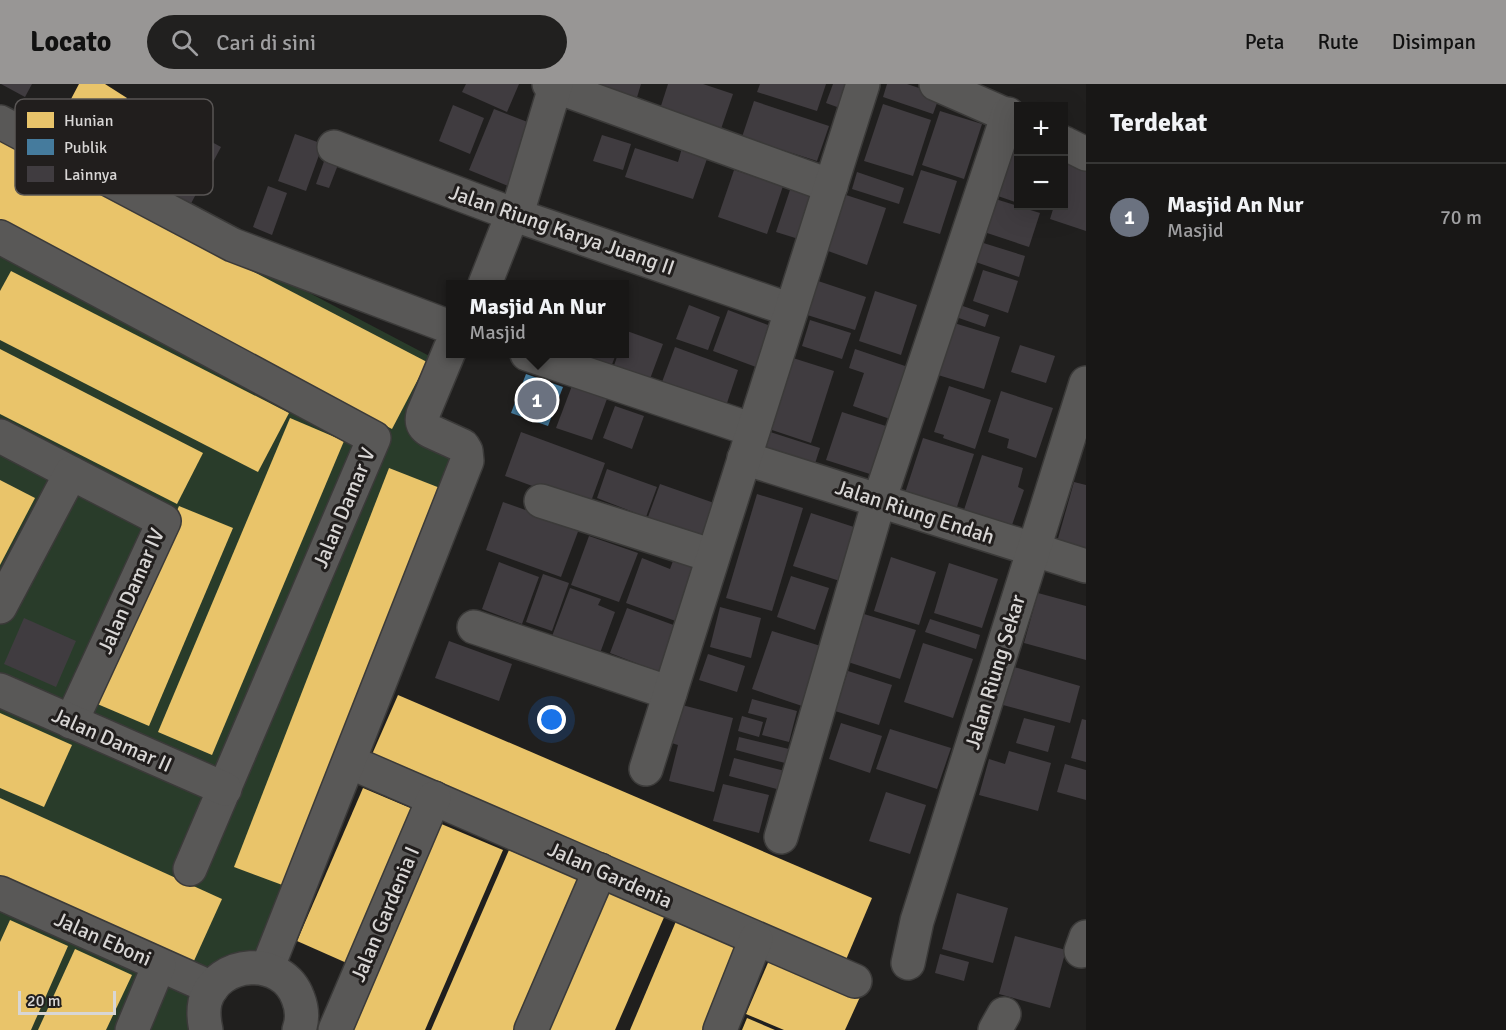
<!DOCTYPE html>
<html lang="id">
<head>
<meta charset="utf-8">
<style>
	body { margin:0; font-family:Signika,sans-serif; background:#21201f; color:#f1f3f6 }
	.controls { position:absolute; right:18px; top:18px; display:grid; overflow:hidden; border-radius:0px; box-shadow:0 6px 24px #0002 }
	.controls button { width:54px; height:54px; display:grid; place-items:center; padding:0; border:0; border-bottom:2px solid #363635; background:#181716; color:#f1f3f6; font:30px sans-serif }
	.scale { position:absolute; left:18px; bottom:15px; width:98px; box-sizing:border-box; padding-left:6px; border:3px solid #d8d6d5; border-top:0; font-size:16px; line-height:21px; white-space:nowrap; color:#d8d6d5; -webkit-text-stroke:4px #211e1d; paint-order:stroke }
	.you { position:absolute; left:552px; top:636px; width:21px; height:21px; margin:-15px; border:4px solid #fff; border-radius:50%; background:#1a73e8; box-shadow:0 0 0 9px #1a73e833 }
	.badge { display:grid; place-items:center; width:39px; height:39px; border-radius:50%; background:#989695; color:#fff; font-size:20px; font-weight:700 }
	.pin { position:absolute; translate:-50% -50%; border:3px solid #fff; box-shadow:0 2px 6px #0006 }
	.popup { position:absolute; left:446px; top:196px; width:183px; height:78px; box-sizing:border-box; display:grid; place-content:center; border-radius:0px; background:#181716; filter:drop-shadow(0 2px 4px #0005); font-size:20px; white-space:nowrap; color:#9f9fa1 }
	.popup b { font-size:22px; color:#f1f3f6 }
	.popup::after { content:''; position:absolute; left:50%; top:100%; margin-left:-12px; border:12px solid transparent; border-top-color:#181716 }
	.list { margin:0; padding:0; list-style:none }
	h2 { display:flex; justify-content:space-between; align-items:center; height:78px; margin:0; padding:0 24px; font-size:26px }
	h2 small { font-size:20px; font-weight:400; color:#9f9fa1 }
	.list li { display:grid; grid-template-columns:39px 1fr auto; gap:18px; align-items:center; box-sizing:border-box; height:108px; padding:0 24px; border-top:2px solid #363635 }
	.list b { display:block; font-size:22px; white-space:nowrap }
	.list p { margin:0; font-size:20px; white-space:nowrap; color:#9f9fa1 }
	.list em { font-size:20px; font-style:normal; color:#9f9fa1 }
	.icon { flex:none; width:33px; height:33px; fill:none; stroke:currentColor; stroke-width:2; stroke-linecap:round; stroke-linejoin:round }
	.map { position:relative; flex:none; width:1086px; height:946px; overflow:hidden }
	header { display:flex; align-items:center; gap:36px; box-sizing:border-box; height:84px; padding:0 30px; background:#989695; color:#111 }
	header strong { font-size:28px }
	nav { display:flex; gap:33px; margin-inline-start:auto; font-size:21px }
	.search { width:420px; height:54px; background:#21201f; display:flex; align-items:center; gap:15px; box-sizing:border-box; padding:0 21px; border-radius:33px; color:#9f9fa1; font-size:22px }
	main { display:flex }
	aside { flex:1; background:#181716 }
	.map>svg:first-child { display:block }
	.green { fill:#293c2a }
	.homes { fill:#e9c46a }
	.public { fill:#457b9d }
	.building { fill:#403c40 }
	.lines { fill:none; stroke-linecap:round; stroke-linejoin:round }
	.street-casing { stroke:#3b3a39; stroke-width:36 }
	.street { stroke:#595857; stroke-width:33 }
	.labels { text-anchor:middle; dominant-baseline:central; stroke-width:6; stroke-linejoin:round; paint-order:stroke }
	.street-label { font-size:21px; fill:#d8d6d5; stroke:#211e1d }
	.key { fill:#211e1d; stroke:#585554; stroke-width:1.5 }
	.key-label { font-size:16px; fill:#d8d6d5 }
</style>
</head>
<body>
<header>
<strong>Locato</strong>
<div class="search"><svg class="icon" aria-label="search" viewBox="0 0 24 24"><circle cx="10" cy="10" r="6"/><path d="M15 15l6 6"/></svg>Cari di sini</div>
<nav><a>Peta</a><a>Rute</a><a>Disimpan</a></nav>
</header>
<main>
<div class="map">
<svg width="1086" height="946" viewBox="0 0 1086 946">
	<rect width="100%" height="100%" fill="#201f1e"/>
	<polygon class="green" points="0,46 437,276 411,346 458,377 255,875 198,946 0,946"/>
	<g class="homes">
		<polygon points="79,0 105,0 127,14 94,68 55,45"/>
		<polygon points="0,56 427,278 392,345 0,141"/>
		<polygon points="11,187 289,329 258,388 0,256 0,207"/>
		<polygon points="0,265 203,369 177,420 0,330"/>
		<polygon points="290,334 344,357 212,671 158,648"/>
		<polygon points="389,384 440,404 285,802 234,783"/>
		<polygon points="0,396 35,414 0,481"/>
		<polygon points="179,422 233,444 149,642 95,619"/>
		<polygon points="398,611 872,814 845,878 370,675"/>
		<polygon points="0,629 72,661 44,723 0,704"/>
		<polygon points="363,704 415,726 349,880 297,857"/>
		<polygon points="0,714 222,815 193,879 0,792"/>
		<polygon points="439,739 503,766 425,946 350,946"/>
		<polygon points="509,766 584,798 521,946 431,946"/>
		<polygon points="605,805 665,831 615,946 544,946"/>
		<polygon points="677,835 740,862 704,946 630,946"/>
		<polygon points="10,836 68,862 31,946 0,946 0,858"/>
		<polygon points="75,865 132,891 106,946 38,946"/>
		<polygon points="770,874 860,913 845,946 784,946 746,930"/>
		<polygon points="747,934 775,946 742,946"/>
	</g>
	<polygon class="public" points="526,290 563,303 548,342 511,329"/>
	<g class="building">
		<polygon points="1,0 32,0 25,13"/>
		<polygon points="466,0 519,0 507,28 462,8"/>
		<polygon points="573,0 641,0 635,20"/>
		<polygon points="668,0 703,0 733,10 721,45 660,25"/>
		<polygon points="760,0 826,0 817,27 757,8"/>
		<polygon points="833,0 857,0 848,27 826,19"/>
		<polygon points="887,0 907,0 940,11 933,30 883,13"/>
		<polygon points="754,17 829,42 817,77 742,53"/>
		<polygon points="883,20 931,36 913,92 864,77"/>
		<polygon points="453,21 484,34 470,70 439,57"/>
		<polygon points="494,25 538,42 513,104 469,86"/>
		<polygon points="940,27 982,40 964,95 922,81"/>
		<polygon points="186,44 221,63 187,127 152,109"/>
		<polygon points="295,50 323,60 306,107 278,97"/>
		<polygon points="1018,50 1018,119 995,111"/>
		<polygon points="602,51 631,60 623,86 593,77"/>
		<polygon points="635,64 678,78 682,64 708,72 693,115 625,93"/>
		<polygon points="327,69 341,73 329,104 316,100"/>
		<polygon points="1068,79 1086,85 1086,147 1050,135 1054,122 1064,122 1064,93"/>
		<polygon points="734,86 783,102 767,150 718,133"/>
		<polygon points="921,86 957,97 940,150 903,139"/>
		<polygon points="857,88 904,104 899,120 852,105"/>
		<polygon points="792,100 821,110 805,157 776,148"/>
		<polygon points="268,102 287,109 272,151 253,143"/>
		<polygon points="846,111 886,124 867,181 828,167"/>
		<polygon points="989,113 1040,129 1029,163 978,146"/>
		<polygon points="977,157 1025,172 1019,193 970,176"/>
		<polygon points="983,186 1018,197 1008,229 973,217"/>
		<polygon points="815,196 866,213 855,246 804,230"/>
		<polygon points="875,207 917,221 901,271 859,257"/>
		<polygon points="954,219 989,231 985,243 950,231"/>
		<polygon points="689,221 720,233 708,266 676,255"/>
		<polygon points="728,226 779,245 764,286 713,267"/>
		<polygon points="810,236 851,249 842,275 802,262"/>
		<polygon points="954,239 1000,253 984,305 938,291"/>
		<polygon points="627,247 663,260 647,303 611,290 618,270 624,270 624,254"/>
		<polygon points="1020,261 1055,272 1046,299 1011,288"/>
		<polygon points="675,263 738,286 726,322 662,298"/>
		<polygon points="855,265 908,283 890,335 853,322 864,289 849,284"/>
		<polygon points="580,270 616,270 611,283 579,272"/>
		<polygon points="793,274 834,287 811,359 769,345"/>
		<polygon points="573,299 608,312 592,356 556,344"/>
		<polygon points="949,302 991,316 975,365 943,354 944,351 934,348"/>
		<polygon points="1001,307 1053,324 1036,374 1007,364 1009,355 988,348"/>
		<polygon points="615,322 644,332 632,365 603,354"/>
		<polygon points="842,328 889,343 873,391 826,376"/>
		<polygon points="764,346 820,364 812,389 756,371"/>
		<polygon points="521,348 605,379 589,423 505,392"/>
		<polygon points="923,354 974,370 955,429 904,412"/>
		<polygon points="982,371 1023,384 1018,403 1024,406 1011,444 963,429"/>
		<polygon points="607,385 657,403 646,433 597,414"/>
		<polygon points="1074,398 1086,401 1086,466 1057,458"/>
		<polygon points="660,400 717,420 704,454 648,433"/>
		<polygon points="757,410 803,424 772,527 726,514"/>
		<polygon points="503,418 579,445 561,493 486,466"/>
		<polygon points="811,429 860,445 843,498 793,482"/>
		<polygon points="589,452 638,469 619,518 571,501"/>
		<polygon points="676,469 703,479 681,539 626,519 642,474 670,485"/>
		<polygon points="891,473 936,488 919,541 874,527"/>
		<polygon points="499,478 539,493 522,540 482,525"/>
		<polygon points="949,479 998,495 982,544 934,529"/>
		<polygon points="543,490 569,499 552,547 526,538"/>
		<polygon points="791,492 829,504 815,546 777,533"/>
		<polygon points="570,504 601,515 598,521 615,528 599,572 551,555"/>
		<polygon points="1038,509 1086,522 1086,576 1024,559"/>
		<polygon points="720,523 761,534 751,574 710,563"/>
		<polygon points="627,524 679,543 662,589 610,569"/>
		<polygon points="864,530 916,546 900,595 848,578"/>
		<polygon points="24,534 76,557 56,603 4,580"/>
		<polygon points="930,535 980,551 976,565 925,548"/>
		<polygon points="772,547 824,563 805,623 752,605"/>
		<polygon points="449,557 512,580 499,617 435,594"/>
		<polygon points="923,559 973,575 953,634 904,618"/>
		<polygon points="708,570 745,582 737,608 699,596"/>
		<polygon points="1014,583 1080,602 1070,639 1003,621"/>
		<polygon points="848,587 892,601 879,641 835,627"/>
		<polygon points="752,615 797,627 789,658 762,651 767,634 748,629"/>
		<polygon points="674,619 733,634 714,708 669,697 678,661 665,657"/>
		<polygon points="742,632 763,638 759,653 738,647"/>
		<polygon points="1024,634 1055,642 1048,668 1016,659"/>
		<polygon points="1082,635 1086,636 1086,678 1071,674"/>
		<polygon points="841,639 882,652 870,689 829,675"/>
		<polygon points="890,645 951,664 937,705 876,685"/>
		<polygon points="739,653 789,665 785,679 736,666"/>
		<polygon points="1009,667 1051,679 1038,727 979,711 989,675 1005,680"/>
		<polygon points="734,674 789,688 784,707 729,692"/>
		<polygon points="1065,680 1086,686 1086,716 1057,708"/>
		<polygon points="723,700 769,711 759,749 713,737"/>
		<polygon points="886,708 926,721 910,770 869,757"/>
		<polygon points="957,809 1008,824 993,879 942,865"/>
		<polygon points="1015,852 1066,866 1050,924 999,910"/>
		<polygon points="940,870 969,878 964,897 935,889"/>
	</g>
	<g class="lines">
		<defs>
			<g id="street">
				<polyline points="549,0 831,102"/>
				<polyline points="936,0 1018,36"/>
				<polyline points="0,38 233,161 450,243"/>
				<polyline points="1064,59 1086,70"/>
				<polyline points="334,63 515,131 791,226"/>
				<polyline points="0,153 374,354 190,785"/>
				<polyline points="485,200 509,139 519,123 556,0"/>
				<polyline points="527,270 753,346"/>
				<polyline points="0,352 71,389"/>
				<polyline points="744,374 1086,482"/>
				<polyline points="541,417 713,472"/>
				<polyline points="0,523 71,389 164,437 71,638"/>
				<polyline points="474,543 670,609"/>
				<polyline points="0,606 225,705"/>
				<polyline points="366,685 855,897"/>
				<polyline points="646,685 863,0"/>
				<polyline points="781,753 879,417 1008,30"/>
				<polyline points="0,809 212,904"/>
				<polyline points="1081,867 1086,853"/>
				<polyline points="908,879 917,837 1086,299"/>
				<path d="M 267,885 L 467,377 L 466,367 L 463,362 L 430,347 C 423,343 421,338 423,330 L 450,265"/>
				<polyline points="132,946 159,881"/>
				<path d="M 206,946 C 204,937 203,928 205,918 C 217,875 283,871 298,914 C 302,924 303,935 299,946"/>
				<polyline points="335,946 434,714"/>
				<polyline points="531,946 600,786"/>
				<polyline points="720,946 756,855"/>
				<polyline points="995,946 1004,930"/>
			</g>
		</defs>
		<use href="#street" class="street-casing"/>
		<use href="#street" class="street"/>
	</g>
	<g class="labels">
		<g class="street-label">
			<text transform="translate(562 146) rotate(19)">Jalan Riung Karya Juang II</text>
			<text transform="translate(344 424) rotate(-67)">Jalan Damar V</text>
			<text transform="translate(915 428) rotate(18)">Jalan Riung Endah</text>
			<text transform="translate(131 507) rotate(-66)">Jalan Damar IV</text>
			<text transform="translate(995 588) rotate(-73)">Jalan Riung Sekar</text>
			<text transform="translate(112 656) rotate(24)">Jalan Damar II</text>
			<text transform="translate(610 791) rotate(24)">Jalan Gardenia</text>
			<text transform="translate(385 830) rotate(-67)">Jalan Gardenia I</text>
			<text transform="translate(103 855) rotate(24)">Jalan Eboni</text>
		</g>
	</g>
	<rect x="15" y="15" width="198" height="96" rx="9" class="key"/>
	<rect x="27" y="28" width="27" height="16" fill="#e9c46a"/>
	<rect x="27" y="55" width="27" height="16" fill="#457b9d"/>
	<rect x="27" y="82" width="27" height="16" fill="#403c40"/>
	<g class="key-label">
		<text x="64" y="42">Hunian</text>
		<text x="64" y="69">Publik</text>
		<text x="64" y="96">Lainnya</text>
	</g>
</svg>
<div class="controls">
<button>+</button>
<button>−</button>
</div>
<div class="scale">20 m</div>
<div class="you"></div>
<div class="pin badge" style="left:537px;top:316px;background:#6b7280">1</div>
<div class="popup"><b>Masjid An Nur</b>Masjid</div>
</div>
<aside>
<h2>Terdekat<small></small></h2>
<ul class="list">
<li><span class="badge" style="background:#6b7280">1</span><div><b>Masjid An Nur</b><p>Masjid</p></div><em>70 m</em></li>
</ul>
</aside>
</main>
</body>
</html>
